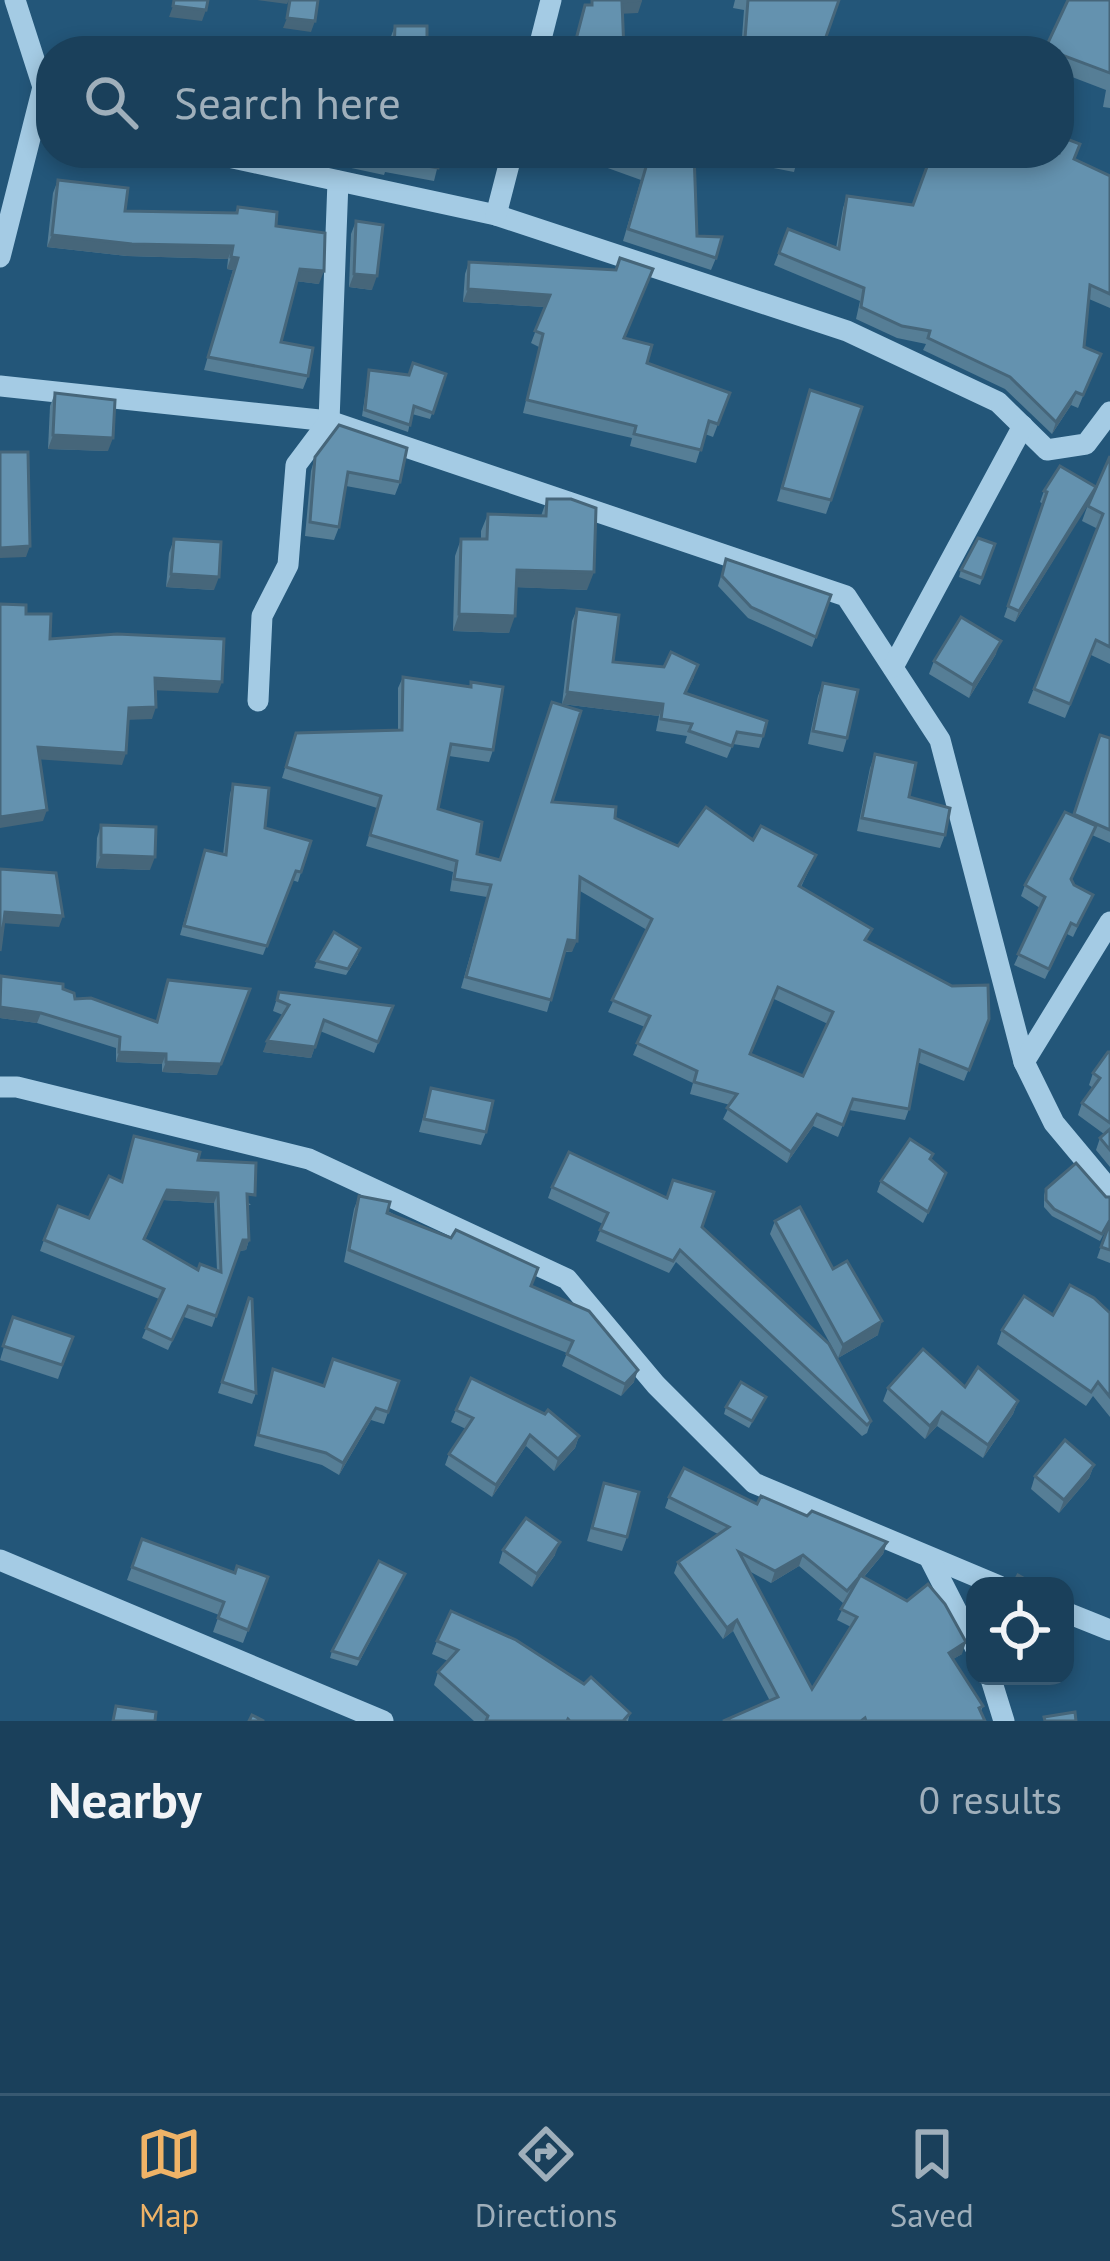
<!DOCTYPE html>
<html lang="en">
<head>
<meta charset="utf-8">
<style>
	body { margin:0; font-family:"PT Sans",sans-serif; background:#234761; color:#f1f3f6 }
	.controls { position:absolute; right:36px; bottom:36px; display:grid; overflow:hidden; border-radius:24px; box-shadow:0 6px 18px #0003 }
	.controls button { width:108px; height:108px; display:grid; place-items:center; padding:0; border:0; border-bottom:3px solid #385971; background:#1a405b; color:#f1f3f6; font:60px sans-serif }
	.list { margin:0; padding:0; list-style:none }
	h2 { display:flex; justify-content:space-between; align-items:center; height:156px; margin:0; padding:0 48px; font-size:51px }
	h2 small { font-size:39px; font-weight:400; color:#9fafbb }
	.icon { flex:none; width:66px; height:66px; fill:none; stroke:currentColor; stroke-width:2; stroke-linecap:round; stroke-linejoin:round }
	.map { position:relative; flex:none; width:1110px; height:1721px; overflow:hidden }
	.search { position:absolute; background:#1a405b; box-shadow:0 6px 18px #0003; left:36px; right:36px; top:36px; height:132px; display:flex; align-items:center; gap:30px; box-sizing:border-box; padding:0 42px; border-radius:48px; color:#9fafbb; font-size:45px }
	.sheet { height:372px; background:#1a405b }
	nav { display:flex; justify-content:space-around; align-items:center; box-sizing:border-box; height:168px; border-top:3px solid #385971; background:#1a405b; font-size:33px; color:#9fafbb }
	nav a { display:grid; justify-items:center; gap:6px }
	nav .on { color:#efb367 }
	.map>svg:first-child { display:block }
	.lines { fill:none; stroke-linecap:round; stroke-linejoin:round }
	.minor { stroke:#a4cbe4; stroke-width:21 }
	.wall { fill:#567e96; fill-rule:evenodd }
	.shaded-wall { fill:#46667a }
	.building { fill:#6492af; stroke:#46667a; stroke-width:3; fill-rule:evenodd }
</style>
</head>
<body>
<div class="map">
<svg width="1110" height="1721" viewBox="0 0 1110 1721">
	<rect width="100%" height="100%" fill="#235679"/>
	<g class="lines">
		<g class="minor">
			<polyline points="15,0 43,87 51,91"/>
			<polyline points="538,51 551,0"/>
			<polyline points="210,153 496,215 847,331 998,402 1047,450 1086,444 1110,412"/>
			<polyline points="496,215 512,153"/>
			<polyline points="0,257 43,87"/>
			<polyline points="0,386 329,421 846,596 940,740 1024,1062 1054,1123 1110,1190"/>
			<polyline points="893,667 1023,426"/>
			<polyline points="258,701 262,616 288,565 296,465 329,421 338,181"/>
			<polyline points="1024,1062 1110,922"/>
			<polyline points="0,1087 17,1087 309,1159 567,1279 656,1385 754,1483 999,1586"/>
			<polyline points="930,1559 975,1647"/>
			<polyline points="0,1560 383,1721"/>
			<polyline points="1065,1612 1110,1630"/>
			<polyline points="990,1676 1004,1721"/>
		</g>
	</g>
	<g class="wall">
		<polygon points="735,0 839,0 821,51 741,51 744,10 733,8"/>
		<polygon points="1068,0 1110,0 1110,108 1103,107 1106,90 1059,72 1059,51 1045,51"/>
		<polygon points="395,26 427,51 390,51 390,39"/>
		<polygon points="281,153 441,153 434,181 385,172 384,175"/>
		<polygon points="566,153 694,153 697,236 716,258 711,270 623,241 641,180"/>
		<polygon points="734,153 799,153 794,172 733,160"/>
		<polygon points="1074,159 1110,176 1110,308 1089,299 1084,347 1101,354 1078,408 1071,405 1052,434 1005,389 923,350 926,344 897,338 856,319 860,301 774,265 788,229 836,248 843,208 847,196 913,205"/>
		<polygon points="58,180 125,211 235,213 238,207 276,226 319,284 296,281 281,342 308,376 303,389 204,370 233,270 227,269 228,259 127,256 47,247 53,193"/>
		<polygon points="356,221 372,290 349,287 351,234"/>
		<polygon points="469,262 625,338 647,363 730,393 713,437 705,434 696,463 630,446 632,438 523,413 539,347 531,343 545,307 463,302 465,274"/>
		<polygon points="369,370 409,375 446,374 430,419 412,414 408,432 362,416"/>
		<polygon points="810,390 831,500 826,514 777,501"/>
		<polygon points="55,393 108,451 48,449 50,406"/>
		<polygon points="1110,456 1110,664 1091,655 1065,718 1028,703 1098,529 1082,521 1089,502 1015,622 1004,617 1043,504 1040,502 1044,491 1096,487"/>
		<polygon points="315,457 400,482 395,495 346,486 339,527 334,540 305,536 311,471"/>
		<polygon points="547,499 587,590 516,587 509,633 453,631 455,556 461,539 481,539 481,531 488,514 541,516"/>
		<polygon points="174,539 214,590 166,587 169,553"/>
		<polygon points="995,544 980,585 959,577 961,570"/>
		<polygon points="726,559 831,595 812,647 748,618 718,586"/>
		<polygon points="577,609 613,662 694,677 686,693 763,736 759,748 733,744 727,758 685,743 687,736 656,731 659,716 562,704 572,621"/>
		<polygon points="996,654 969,698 929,674 934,661"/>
		<path d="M 403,677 L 493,750 L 489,762 L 449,756 L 438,809 L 477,854 L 500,860 L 552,802 L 615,818 L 678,846 L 753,840 L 816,855 L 801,887 L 868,941 L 989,1019 L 964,1081 L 917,1062 L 909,1109 L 905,1120 L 849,1110 L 838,1137 L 813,1126 L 787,1163 L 723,1119 L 730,1105 L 690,1094 L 693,1083 L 633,1055 L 645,1027 L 608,1012 L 647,930 L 580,891 L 572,952 L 564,952 L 547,1012 L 461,988 L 487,897 L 450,891 L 453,872 L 366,846 L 377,808 L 282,778 L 296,733 L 398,730 L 398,688 ZM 774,999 L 828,1024 L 803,1076 L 751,1054 Z"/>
		<polygon points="823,683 847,738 843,752 808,744 818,696"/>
		<polygon points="1100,735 1110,738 1110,843 1092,835 1071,880 1074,885 1093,895 1073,937 1067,934 1045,979 1014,965 1040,908 1021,896 1025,885 1073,816"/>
		<polygon points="875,754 909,797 945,835 940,848 857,831 870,768"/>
		<polygon points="233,784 265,828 311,841 298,882 292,880 263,955 180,935 202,859 223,855 230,794"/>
		<polygon points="101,825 150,870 96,868 97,838"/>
		<polygon points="358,955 346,975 314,968 317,961"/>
		<polygon points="0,979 63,989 75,999 217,1075 162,1072 162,1064 116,1062 116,1048 37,1023 0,1018"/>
		<polygon points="279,992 393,1006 374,1053 320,1031 311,1058 263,1052 283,1015 273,1011"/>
		<polygon points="1110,1052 1110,1167 1096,1150 1100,1138 1104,1134 1078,1115 1082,1103 1093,1088 1089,1085 1093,1073"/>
		<polygon points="431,1088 486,1132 481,1145 419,1132"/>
		<path d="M 134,1136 L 198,1160 L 251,1205 L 248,1205 L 249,1240 L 246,1250 L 239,1251 L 212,1327 L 184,1317 L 168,1350 L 142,1338 L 159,1299 L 40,1251 L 44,1240 L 89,1218 L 121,1182 ZM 163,1200 L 214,1203 L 217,1270 L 198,1270 L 145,1240 Z"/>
		<polygon points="931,1160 942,1184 923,1223 877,1192 881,1181"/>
		<polygon points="552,1187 702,1227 871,1421 867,1433 862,1436 676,1262 669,1273 596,1241 603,1224 548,1198"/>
		<polygon points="1046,1189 1106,1197 1110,1222 1100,1241 1052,1216 1044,1207 1044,1195"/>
		<polygon points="359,1196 531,1286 634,1382 621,1396 562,1366 567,1353 344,1262 354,1209"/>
		<polygon points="775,1221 878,1335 838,1358 770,1234"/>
		<polygon points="1110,1222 1110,1263 1097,1258"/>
		<polygon points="249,1298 256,1393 252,1404 218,1393"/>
		<polygon points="1110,1313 1110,1417 1093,1396 1086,1406 997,1344 1002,1330 1053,1315"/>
		<polygon points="13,1317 73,1337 58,1379 0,1360"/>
		<polygon points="273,1369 324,1386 399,1381 384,1424 371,1420 339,1475 322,1465 254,1446"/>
		<polygon points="965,1387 1018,1401 1013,1414 983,1458 937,1426 925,1439 883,1401 888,1388"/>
		<polygon points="766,1397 749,1428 724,1414 726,1407"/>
		<polygon points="456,1410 579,1436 575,1448 554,1471 526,1446 492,1497 445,1465 449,1454 466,1429 451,1422"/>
		<polygon points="1094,1465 1089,1478 1059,1513 1031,1489 1035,1476"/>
		<polygon points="604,1483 627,1537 622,1551 587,1541"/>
		<path d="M 669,1497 L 757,1504 L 807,1516 L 887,1542 L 883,1554 L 864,1577 L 962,1654 L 953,1659 L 983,1706 L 981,1711 L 985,1721 L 723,1721 L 770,1701 L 733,1631 L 723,1639 L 674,1573 L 678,1562 L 718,1534 L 665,1508 ZM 799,1566 L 843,1603 L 849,1596 L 837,1620 L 851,1627 L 812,1689 L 749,1571 L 771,1583 Z"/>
		<polygon points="142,1539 235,1573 268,1577 243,1643 213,1632 219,1615 127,1580"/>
		<polygon points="503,1550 555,1555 532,1587 499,1563"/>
		<polygon points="402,1581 357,1666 330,1658 332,1651"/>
		<polygon points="437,1641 630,1713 628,1721 474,1721 434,1685 438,1672 448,1661 432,1654"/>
	</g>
	<g class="shaded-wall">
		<polygon points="257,0 289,0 287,4"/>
		<polygon points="642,1 638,13 617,14 622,2"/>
		<polygon points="173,6 206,10 202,21 169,17"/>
		<polygon points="287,18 315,21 311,32 283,28"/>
		<polygon points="52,235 233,246 228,259 127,256 47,247"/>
		<polygon points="231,257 238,258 233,270 227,269"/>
		<polygon points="300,269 324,271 319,284 295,281"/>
		<polygon points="354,274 377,276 372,290 349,287"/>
		<polygon points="468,289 550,295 545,307 463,302"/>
		<polygon points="1076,392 1071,405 1052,434 1056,422"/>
		<polygon points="53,435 113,438 108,451 48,449"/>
		<polygon points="1096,487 1092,499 1015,622 1019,611"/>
		<polygon points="30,546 26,557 0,558 0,548"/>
		<polygon points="517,570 594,572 587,590 511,587"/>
		<polygon points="171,574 219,577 214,590 166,587"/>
		<polygon points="459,614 515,616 509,633 453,631"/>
		<polygon points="1001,641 996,654 969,698 973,685"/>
		<polygon points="155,678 222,682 218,693 150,690"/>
		<polygon points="567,692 663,704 659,716 562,704"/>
		<polygon points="156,707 152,719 125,720 129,708"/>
		<polygon points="38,747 126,753 122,765 34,759"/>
		<polygon points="47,810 43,821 0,828 0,817"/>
		<polygon points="101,855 155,857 150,870 96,868"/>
		<polygon points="5,912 63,916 59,927 1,923"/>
		<polygon points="568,940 577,941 572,952 563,951"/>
		<polygon points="250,989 217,1075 162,1072 166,1062"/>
		<polygon points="0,1007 41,1013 37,1023 0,1018"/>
		<polygon points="267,1041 315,1047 311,1058 263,1052"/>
		<polygon points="119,1052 166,1054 162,1064 116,1062"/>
		<polygon points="817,1114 813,1126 787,1163 791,1152"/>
		<polygon points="167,1190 218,1193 214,1203 163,1200 140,1250"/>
		<polygon points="243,1240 249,1240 246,1250 239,1251"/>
		<polygon points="882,1321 878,1335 838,1358 843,1345"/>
		<polygon points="638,1370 634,1382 621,1396 625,1384"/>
		<polygon points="1018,1401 1013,1414 983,1458 988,1445"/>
		<polygon points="376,1408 371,1420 339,1475 343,1463"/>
		<polygon points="942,1412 937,1426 925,1439 930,1426"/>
		<polygon points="530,1435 526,1446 492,1497 496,1485"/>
		<polygon points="579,1436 575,1448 554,1471 558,1459"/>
		<polygon points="1094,1465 1089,1478 1059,1513 1064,1500"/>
		<polygon points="560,1542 555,1555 532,1587 537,1574"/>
		<polygon points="887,1542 883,1554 856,1586 860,1575"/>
		<polygon points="803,1555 799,1566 771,1583 775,1571"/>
		<polygon points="737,1620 733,1631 723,1639 727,1628"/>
		<polygon points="966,1642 962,1654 945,1664 949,1653"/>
	</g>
	<g class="building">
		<polygon points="174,0 208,0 206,10 173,6"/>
		<polygon points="290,0 318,0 315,21 287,18"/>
		<polygon points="592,0 642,0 622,2 624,51 573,51 585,5 592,5"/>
		<polygon points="748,0 839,0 821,51 744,51"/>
		<polygon points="1068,0 1110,0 1110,73 1059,54 1059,51 1045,49"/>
		<polygon points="395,26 427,26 427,51 394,51"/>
		<polygon points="1059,136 1080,144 1074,159 1110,176 1110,294 1090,285 1084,347 1101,354 1083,395 1076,392 1056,422 1010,377 928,338 930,331 902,326 861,307 864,288 779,253 788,229 839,249 847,196 913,205 932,153 1059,153"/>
		<polygon points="347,153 441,153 438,168 389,159 389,162"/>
		<polygon points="606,153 694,153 697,236 722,237 716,258 628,229 646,167"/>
		<polygon points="754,153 799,153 797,162"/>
		<polygon points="58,180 128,188 125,211 237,213 238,207 277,212 276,226 325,233 324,271 300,269 281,342 313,348 308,376 208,357 238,258 231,257 233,246 132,244 52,235"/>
		<polygon points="356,221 383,225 377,276 354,274"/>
		<polygon points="620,258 653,269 624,338 652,345 647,363 730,393 718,424 709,421 701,450 634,434 636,426 527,400 543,334 535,331 550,295 468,289 469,262 616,270"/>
		<polygon points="413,363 446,374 433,413 414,406 410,425 365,410 369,370 409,375"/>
		<polygon points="810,390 862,407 831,500 782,488"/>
		<polygon points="55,393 115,400 113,438 53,435"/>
		<polygon points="339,425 407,448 400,482 348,472 339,527 310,522 315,457"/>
		<polygon points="0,452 28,452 30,546 0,548"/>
		<polygon points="1110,456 1110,647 1096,640 1070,704 1034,689 1103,514 1088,506"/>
		<polygon points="1060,466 1096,487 1019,611 1008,606 1047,492 1044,491"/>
		<polygon points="547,499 571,499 596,508 594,572 517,570 515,616 459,614 461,539 487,539 488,514 546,516"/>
		<polygon points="978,538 995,544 982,578 961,570"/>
		<polygon points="174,539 221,542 219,577 171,574"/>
		<polygon points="726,559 831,595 816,637 751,607 722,576"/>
		<polygon points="0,604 26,605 26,614 51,614 50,639 117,634 224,639 222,682 155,678 156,707 129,708 126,753 38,747 47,810 0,817"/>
		<polygon points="577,609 619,615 613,662 664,667 671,652 698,665 685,693 767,721 763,736 737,732 732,746 689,731 692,724 661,719 663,704 567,692"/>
		<polygon points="961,617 1001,641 973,685 934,661"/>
		<path d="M 403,677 L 471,687 L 471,682 L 503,687 L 493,750 L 451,744 L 438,809 L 482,822 L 477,854 L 500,860 L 552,702 L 581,711 L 552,802 L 616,807 L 615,818 L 678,846 L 706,807 L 753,840 L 761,826 L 816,855 L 799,886 L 872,929 L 865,940 L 952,986 L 988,985 L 989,1019 L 969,1070 L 920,1050 L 909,1109 L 853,1099 L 843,1125 L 817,1114 L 791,1152 L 727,1108 L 737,1094 L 694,1082 L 697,1071 L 637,1043 L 650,1016 L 612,1000 L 652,919 L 580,877 L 577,941 L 568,940 L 551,1000 L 466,977 L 491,885 L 454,879 L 457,861 L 370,835 L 381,796 L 286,767 L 296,733 L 402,730 ZM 778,987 L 833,1012 L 803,1076 L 750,1054 Z"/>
		<polygon points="823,683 858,690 847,738 813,731"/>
		<polygon points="1100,735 1110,738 1110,830 1074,814"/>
		<polygon points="875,754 916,763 909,797 950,808 945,835 862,818"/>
		<polygon points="233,784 269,788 265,828 311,841 301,872 296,871 267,946 184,926 205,850 226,855"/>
		<polygon points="1065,812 1096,826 1071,879 1074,885 1093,895 1077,926 1071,923 1049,969 1018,954 1045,897 1025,885"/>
		<polygon points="101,825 156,827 155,857 101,855"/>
		<polygon points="0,869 56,873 63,916 5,912 0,951"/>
		<polygon points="334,932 360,948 348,969 317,961"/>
		<polygon points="1,976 63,984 63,989 74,993 75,999 91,998 157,1022 168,980 250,989 221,1064 166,1062 166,1054 119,1052 120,1037 41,1013 0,1007"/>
		<polygon points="279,992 393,1006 378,1042 324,1020 315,1047 267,1041 289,1005 277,1000"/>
		<polygon points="1108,1052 1110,1052 1110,1123 1082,1103 1100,1078 1093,1073"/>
		<polygon points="431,1088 493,1101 486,1132 424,1119"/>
		<polygon points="1110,1129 1110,1150 1100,1138"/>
		<path d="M 134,1136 L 200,1152 L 198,1160 L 256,1163 L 255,1195 L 247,1194 L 249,1240 L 243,1240 L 216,1316 L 188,1306 L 172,1340 L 146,1328 L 164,1289 L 44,1240 L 58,1206 L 89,1218 L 109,1176 L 122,1182 ZM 167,1190 L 218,1193 L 221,1272 L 200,1264 L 198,1270 L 144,1239 Z"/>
		<polygon points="910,1139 933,1154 930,1159 946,1173 928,1212 881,1181"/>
		<polygon points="569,1152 667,1198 673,1180 714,1192 702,1227 829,1344 871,1421 867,1425 680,1250 673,1261 600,1230 608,1213 552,1187"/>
		<polygon points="1076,1163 1106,1197 1110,1197 1110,1220 1102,1234 1054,1209 1046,1200 1046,1189"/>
		<polygon points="359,1196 390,1202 387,1213 451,1238 456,1230 538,1268 531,1286 589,1311 638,1370 625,1384 567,1354 573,1341 349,1250"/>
		<polygon points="800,1207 833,1269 847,1261 882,1321 843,1345 775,1221"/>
		<polygon points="1110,1222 1110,1250 1101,1247"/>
		<polygon points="1070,1285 1094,1298 1110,1313 1110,1397 1098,1382 1091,1392 1002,1330 1024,1296 1053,1315"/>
		<polygon points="249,1298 252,1299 256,1393 222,1382"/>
		<polygon points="13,1317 73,1337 62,1365 3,1346"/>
		<polygon points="923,1349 965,1387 978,1367 1018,1401 988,1445 942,1412 930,1426 888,1388"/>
		<polygon points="333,1359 399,1381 388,1412 376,1408 343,1463 326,1453 258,1435 273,1369 324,1386"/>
		<polygon points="471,1378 545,1414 548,1410 579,1436 558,1459 530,1435 496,1485 449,1454 473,1418 456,1410"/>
		<polygon points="741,1382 766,1397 752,1421 726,1407"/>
		<polygon points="1065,1440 1094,1465 1064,1500 1035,1476"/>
		<path d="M 684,1468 L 757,1504 L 761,1496 L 807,1516 L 812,1511 L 887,1542 L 860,1575 L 907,1601 L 928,1584 L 945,1604 L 966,1642 L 949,1653 L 983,1706 L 979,1708 L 985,1721 L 866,1721 L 865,1718 L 861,1721 L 723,1721 L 778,1697 L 737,1620 L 727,1628 L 678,1562 L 729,1527 L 669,1497 ZM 739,1552 L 775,1571 L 803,1555 L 847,1591 L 860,1576 L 841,1609 L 857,1617 L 812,1689 Z"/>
		<polygon points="604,1483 639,1492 627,1537 592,1528"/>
		<polygon points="526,1518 560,1542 537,1574 503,1550"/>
		<polygon points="142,1539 235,1573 237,1566 268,1577 248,1630 218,1618 224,1602 132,1567"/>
		<polygon points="379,1561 405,1574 359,1659 332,1651"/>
		<polygon points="1018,1575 1037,1586 1012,1586"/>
		<polygon points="451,1611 516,1640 584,1684 591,1677 630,1713 624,1720 625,1721 570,1721 568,1719 567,1721 486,1721 488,1716 438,1672 458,1650 437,1641"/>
		<polygon points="116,1706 156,1712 155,1721 113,1721"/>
		<polygon points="1075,1712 1076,1721 1045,1721 1044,1717"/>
		<polygon points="252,1715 264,1721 249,1721"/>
	</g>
</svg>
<div class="controls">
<button><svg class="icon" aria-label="locate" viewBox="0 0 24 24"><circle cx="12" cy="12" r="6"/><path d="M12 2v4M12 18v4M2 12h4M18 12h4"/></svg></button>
</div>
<div class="search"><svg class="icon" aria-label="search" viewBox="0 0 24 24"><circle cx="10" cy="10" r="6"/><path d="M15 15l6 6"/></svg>Search here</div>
</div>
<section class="sheet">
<h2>Nearby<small>0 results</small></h2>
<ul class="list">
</ul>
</section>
<nav>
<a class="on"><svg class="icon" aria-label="map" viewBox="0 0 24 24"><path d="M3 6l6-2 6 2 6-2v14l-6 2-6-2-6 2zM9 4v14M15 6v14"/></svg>Map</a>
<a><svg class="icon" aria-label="directions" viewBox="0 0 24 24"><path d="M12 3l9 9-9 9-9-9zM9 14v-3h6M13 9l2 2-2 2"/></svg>Directions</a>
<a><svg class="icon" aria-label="saved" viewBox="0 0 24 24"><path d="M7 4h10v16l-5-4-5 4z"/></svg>Saved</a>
</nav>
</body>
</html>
